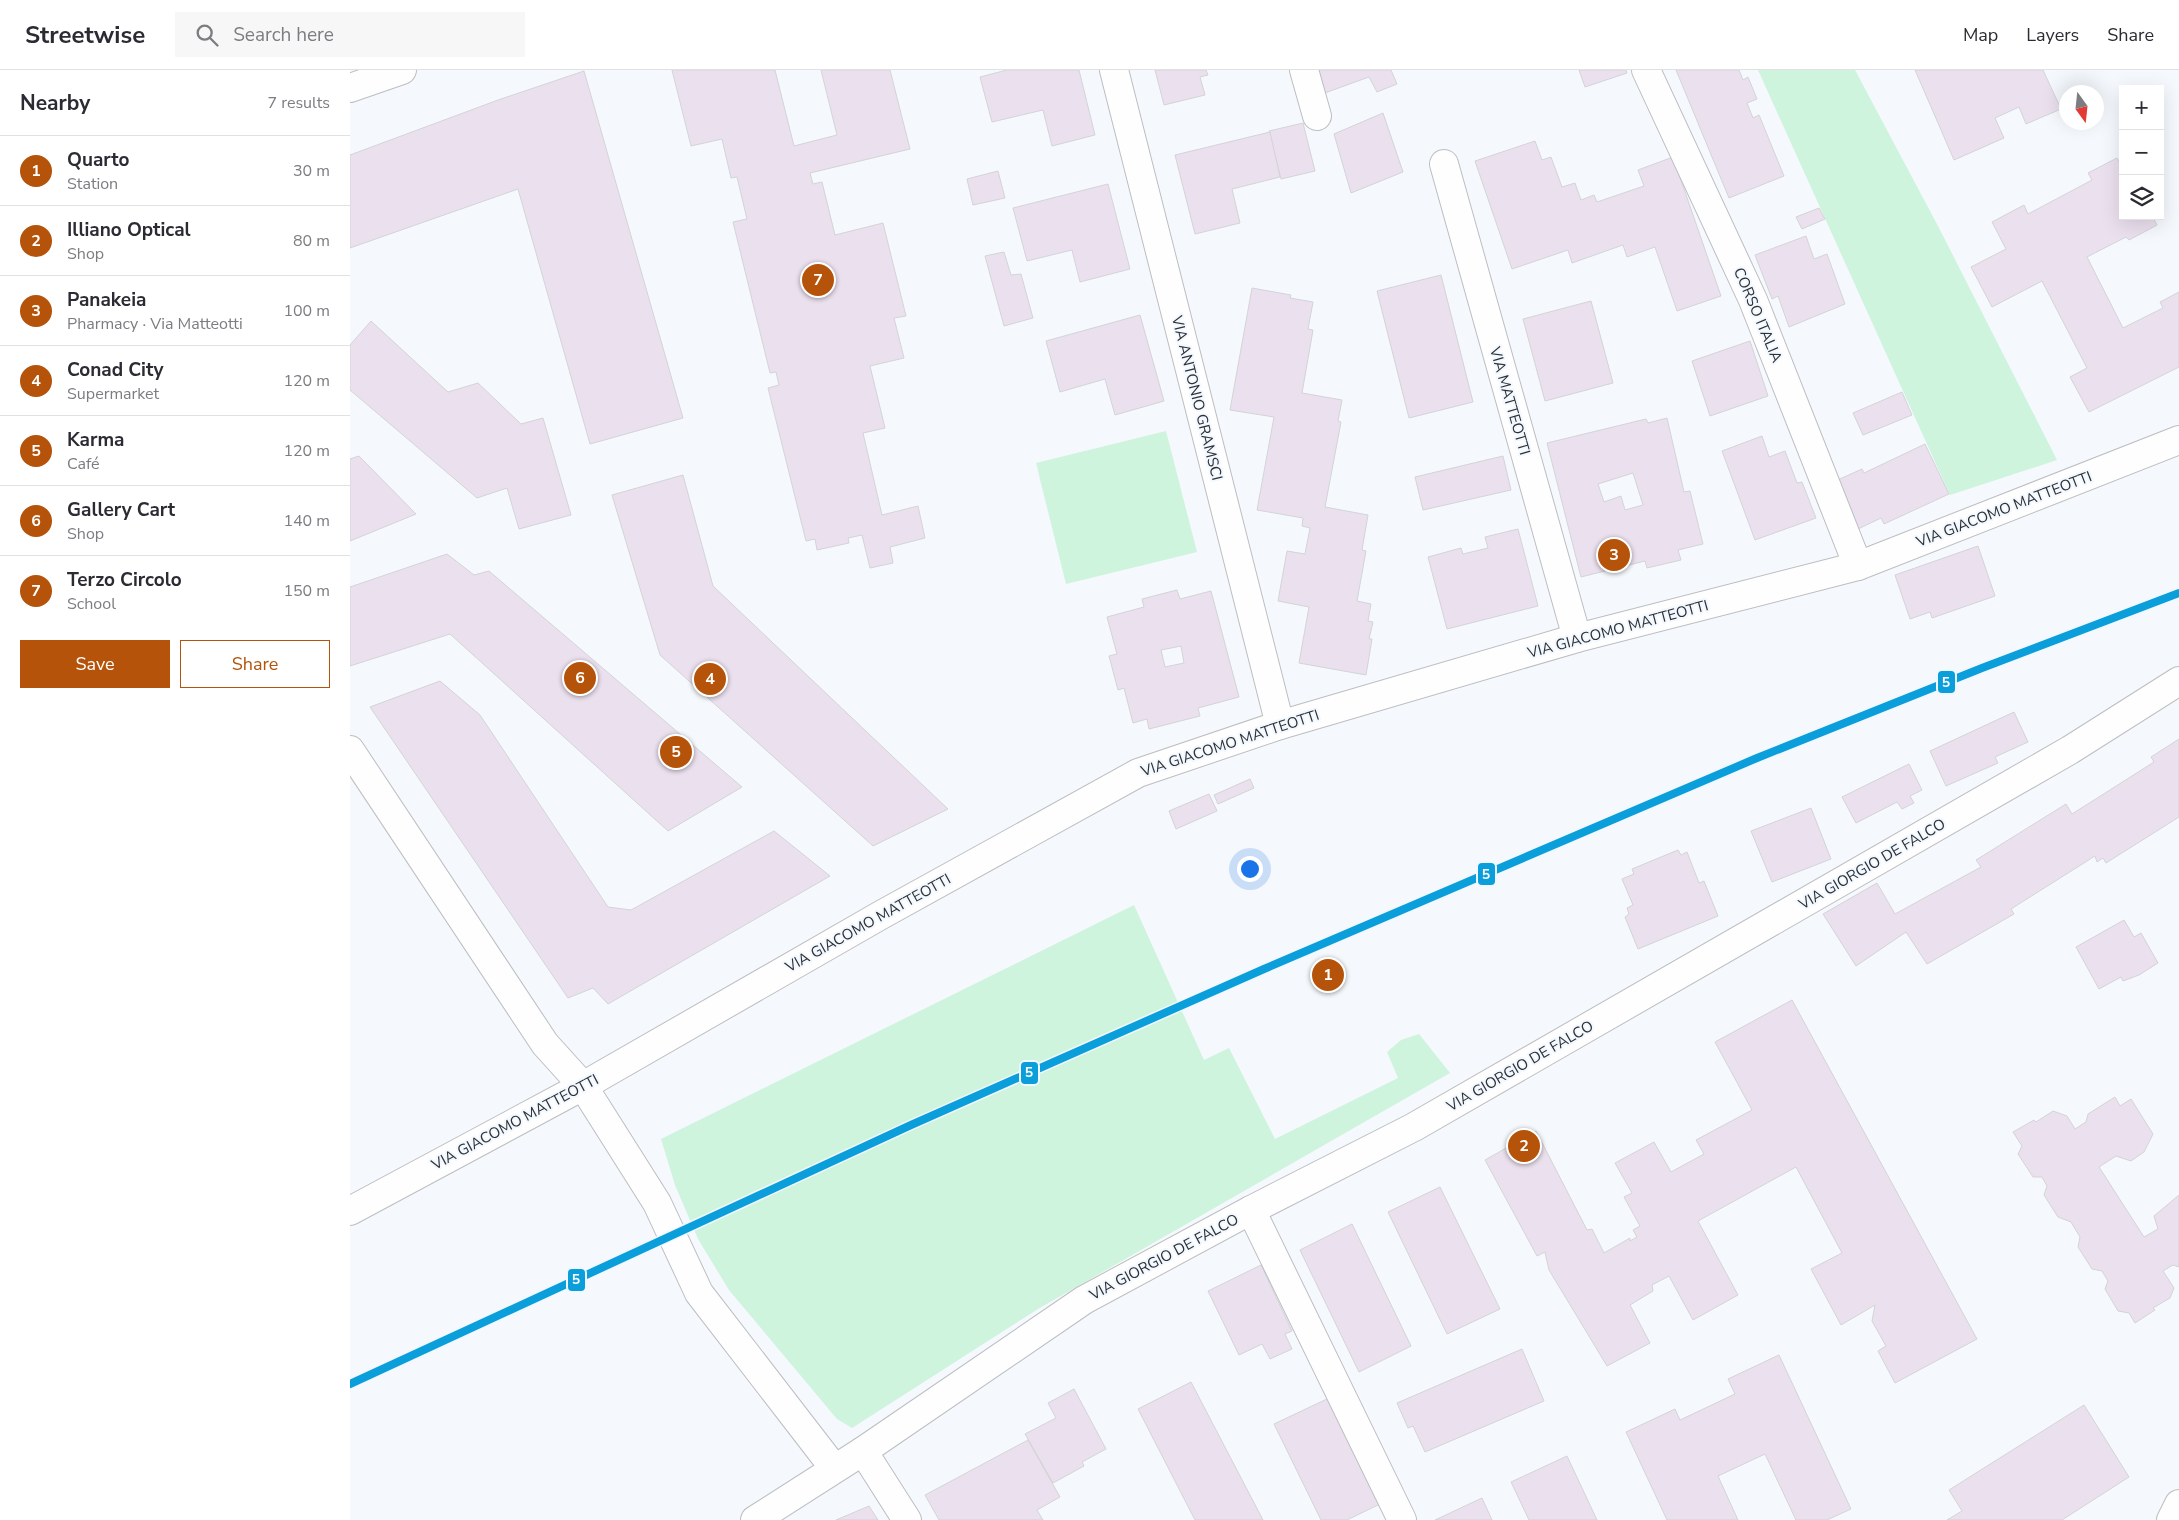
<!DOCTYPE html>
<html lang="en">
<head>
<meta charset="utf-8">
<style>
	body { margin:0; font-family:"Nunito Sans",sans-serif; background:#f7f7f7; color:#2b2b33 }
	.controls { position:absolute; right:15px; top:15px; display:grid; overflow:hidden; border-radius:0px; box-shadow:0 5px 20px #0002 }
	.controls button { width:45px; height:45px; display:grid; place-items:center; padding:0; border:0; border-bottom:1px solid #e1e1e2; background:#fff; color:#2b2b33; font:25px sans-serif }
	.compass { position:absolute; left:1709px; top:15px; width:45px; height:45px; border-radius:50%; background:#fff; box-shadow:0 5px 20px #0002; rotate:165deg }
	.you { position:absolute; left:899px; top:798px; width:18px; height:18px; margin:-12px; border:4px solid #fff; border-radius:50%; background:#1a73e8; box-shadow:0 0 0 8px #1a73e833 }
	.badge { display:grid; place-items:center; width:32px; height:32px; border-radius:50%; background:#b45309; color:#fff; font-size:16px; font-weight:700 }
	.pin { position:absolute; translate:-50% -50%; border:2px solid #fff; box-shadow:0 1px 5px #0006 }
	.list { margin:0; padding:0; list-style:none }
	h2 { display:flex; justify-content:space-between; align-items:center; height:65px; margin:0; padding:0 20px; font-size:21px }
	h2 small { font-size:16px; font-weight:400; color:#7c7c81 }
	.list li { display:grid; grid-template-columns:32px 1fr auto; gap:15px; align-items:center; box-sizing:border-box; height:70px; padding:0 20px; border-top:1px solid #e1e1e2 }
	.list b { display:block; font-size:19px; white-space:nowrap }
	.list p { margin:0; font-size:16px; white-space:nowrap; color:#7c7c81 }
	.list em { font-size:16px; font-style:normal; color:#7c7c81 }
	.actions { display:flex; gap:10px; padding:15px 20px }
	.actions a { flex:1; padding:11px 0; border:1px solid #b45309; border-radius:0px; text-align:center; font-size:18px; color:#b45309 }
	.actions .main { background:#b45309; color:#fff }
	.icon { flex:none; width:28px; height:28px; fill:none; stroke:currentColor; stroke-width:2; stroke-linecap:round; stroke-linejoin:round }
	.map { position:relative; flex:none; width:1829px; height:1450px; overflow:hidden }
	header { display:flex; align-items:center; gap:30px; box-sizing:border-box; height:70px; padding:0 25px; background:#fff; border-bottom:1px solid #e1e1e2 }
	header strong { font-size:24px }
	nav { display:flex; gap:28px; margin-inline-start:auto; font-size:18px }
	.search { width:350px; height:45px; background:#f7f7f7; display:flex; align-items:center; gap:12px; box-sizing:border-box; padding:0 18px; border-radius:0px; color:#7c7c81; font-size:19px }
	main { display:flex }
	aside { flex:1; background:#fff }
	.map>svg:first-child { display:block }
	.green { fill:#cef4dd }
	.building { fill:#ebe0ee; stroke:#d3d4d7; fill-rule:evenodd }
	.lines { fill:none; stroke-linecap:round; stroke-linejoin:round }
	.minor-casing { stroke:#bcbec1; stroke-width:30 }
	.minor { stroke:#fefeff; stroke-width:28 }
	.rail-1-casing { stroke:#f2f8ff; stroke-width:11 }
	.rail-1 { stroke:#0a9eda; stroke-width:8 }
	.labels { text-anchor:middle; dominant-baseline:central; stroke-width:4; stroke-linejoin:round; paint-order:stroke }
	.street-label { font-size:15px; fill:#2e3033; stroke:#f2f8ff }
	.line-badge { stroke:#f2f8ff; stroke-width:2 }
	.badge-label { font-size:14px; text-anchor:middle; font-weight:bold; fill:#fff }
</style>
</head>
<body>
<header>
<strong>Streetwise</strong>
<div class="search"><svg class="icon" aria-label="search" viewBox="0 0 24 24"><circle cx="10" cy="10" r="6"/><path d="M15 15l6 6"/></svg>Search here</div>
<nav><a>Map</a><a>Layers</a><a>Share</a></nav>
</header>
<main>
<aside>
<h2>Nearby<small>7 results</small></h2>
<ul class="list">
<li><span class="badge">1</span><div><b>Quarto</b><p>Station</p></div><em>30 m</em></li>
<li><span class="badge">2</span><div><b>Illiano Optical</b><p>Shop</p></div><em>80 m</em></li>
<li><span class="badge">3</span><div><b>Panakeia</b><p>Pharmacy · Via Matteotti</p></div><em>100 m</em></li>
<li><span class="badge">4</span><div><b>Conad City</b><p>Supermarket</p></div><em>120 m</em></li>
<li><span class="badge">5</span><div><b>Karma</b><p>Café</p></div><em>120 m</em></li>
<li><span class="badge">6</span><div><b>Gallery Cart</b><p>Shop</p></div><em>140 m</em></li>
<li><span class="badge">7</span><div><b>Terzo Circolo</b><p>School</p></div><em>150 m</em></li>
</ul>
<div class="actions"><a class="main">Save</a><a>Share</a></div>
</aside>
<div class="map">
<svg width="1829" height="1450" viewBox="0 0 1829 1450">
	<rect width="100%" height="100%" fill="#f5f8fc"/>
	<g class="green">
		<polygon points="1408,0 1505,0 1589,158 1707,390 1600,425"/>
		<polygon points="816,361 847,482 716,514 686,393"/>
		<polygon points="784,835 854,990 879,978 925,1069 1048,1008 1037,982 1051,970 1069,964 1100,1003 688,1239 502,1358 487,1349 379,1220 348,1169 325,1115 311,1069"/>
	</g>
	<g class="building">
		<polygon points="322,0 425,0 444,76 487,65 471,0 540,0 560,79 460,103 463,114 472,112 485,165 533,153 556,246 544,248 554,288 520,296 535,358 513,363 532,445 568,436 575,468 540,477 543,493 520,498 512,465 498,468 499,473 467,480 465,469 456,471 418,318 429,315 426,302 420,303 383,152 397,149 387,107 381,108 372,69 341,76"/>
		<polygon points="657,0 729,0 745,65 702,76 693,40 642,52 630,7"/>
		<polygon points="805,0 856,0 858,5 850,7 855,25 814,35"/>
		<polygon points="964,0 1041,0 1047,14 1027,22 1019,7 972,24"/>
		<polygon points="1229,0 1276,0 1277,3 1235,17"/>
		<polygon points="1326,0 1389,0 1393,10 1398,7 1407,29 1397,33 1403,48 1409,45 1434,106 1379,128"/>
		<polygon points="1565,0 1693,0 1711,39 1676,54 1669,37 1645,48 1654,68 1604,90"/>
		<polygon points="234,1 333,348 240,374 168,119 0,178 0,85 148,30"/>
		<polygon points="1033,43 1053,102 1001,123 984,64"/>
		<polygon points="953,53 965,101 931,109 919,61"/>
		<polygon points="920,62 930,107 882,119 890,153 845,164 825,85"/>
		<polygon points="1185,71 1192,90 1201,87 1212,117 1225,113 1231,130 1244,125 1247,132 1294,116 1288,100 1323,87 1371,226 1327,241 1305,177 1277,187 1273,175 1222,193 1218,180 1162,199 1125,91"/>
		<polygon points="1767,88 1773,100 1773,146 1802,146 1807,155 1779,170 1776,167 1737,187 1773,258 1813,238 1810,232 1829,222 1829,297 1739,342 1720,307 1737,298 1692,211 1642,237 1621,197 1656,179 1642,152 1674,135 1678,144 1742,110 1738,103"/>
		<polygon points="648,101 655,128 623,135 617,109"/>
		<polygon points="758,114 780,199 730,212 722,180 677,191 663,138"/>
		<polygon points="1469,138 1475,149 1452,159 1446,147"/>
		<polygon points="1456,166 1464,189 1477,184 1495,234 1439,257 1428,226 1422,229 1405,185"/>
		<polygon points="654,182 661,205 671,204 683,248 654,256 635,186"/>
		<polygon points="1091,205 1123,332 1059,348 1027,221"/>
		<polygon points="902,218 941,225 940,228 963,232 958,259 963,260 952,323 992,330 988,351 991,352 975,437 1018,445 1012,480 1016,481 1007,531 1021,534 1018,551 1023,552 1019,569 1022,569 1016,605 949,593 959,537 928,531 937,481 955,484 960,458 952,456 953,448 907,440 924,347 880,340"/>
		<polygon points="1241,231 1263,313 1195,331 1173,249"/>
		<polygon points="790,245 814,331 765,345 755,309 710,322 696,271"/>
		<polygon points="21,251 98,322 128,313 171,354 193,348 221,445 169,459 157,418 127,428 0,320 0,275"/>
		<polygon points="1400,271 1418,326 1360,346 1342,291"/>
		<polygon points="1552,322 1562,345 1513,365 1503,343"/>
		<path d="M 1317,348 L 1334,422 L 1340,421 L 1353,474 L 1328,480 L 1331,490 L 1297,498 L 1295,491 L 1231,507 L 1197,373 L 1296,349 L 1298,353 ZM 1283,403 L 1293,435 L 1275,440 L 1271,426 L 1254,432 L 1248,414 Z"/>
		<polygon points="1412,366 1419,387 1435,381 1447,413 1452,412 1466,448 1405,470 1372,381"/>
		<polygon points="1575,374 1599,424 1534,454 1531,448 1506,460 1483,412 1512,399 1514,403"/>
		<polygon points="9,386 66,444 0,471 0,389"/>
		<polygon points="1153,386 1161,420 1073,440 1065,407"/>
		<polygon points="333,405 363,516 598,739 523,776 310,585 262,425"/>
		<polygon points="1168,459 1188,536 1097,559 1078,487 1111,478 1113,484 1138,478 1135,467"/>
		<polygon points="1628,476 1645,526 1582,548 1580,542 1560,549 1545,505"/>
		<polygon points="97,484 124,505 139,501 392,717 318,761 100,564 0,596 0,517"/>
		<path d="M 827,520 L 830,529 L 861,521 L 889,627 L 848,638 L 850,646 L 799,659 L 797,649 L 783,653 L 774,618 L 768,620 L 759,586 L 767,584 L 757,547 L 794,537 L 792,529 ZM 831,576 L 834,593 L 815,597 L 811,580 Z"/>
		<polygon points="90,611 130,645 258,837 281,840 424,761 480,806 258,934 243,918 218,928 20,637"/>
		<polygon points="1664,642 1678,672 1645,687 1648,693 1596,716 1580,681"/>
		<polygon points="1829,669 1829,747 1756,793 1753,788 1747,792 1745,786 1661,839 1664,844 1577,894 1556,862 1506,896 1473,844 1527,813 1545,844 1631,797 1626,790 1716,734 1722,744 1804,692 1801,687"/>
		<polygon points="1559,694 1572,720 1560,726 1564,733 1552,739 1547,732 1506,753 1492,727"/>
		<polygon points="900,709 904,718 868,734 864,725"/>
		<polygon points="859,724 867,741 826,759 819,741"/>
		<polygon points="1461,738 1481,789 1422,812 1401,761"/>
		<polygon points="1328,780 1331,785 1337,782 1349,813 1354,811 1368,846 1288,879 1275,847 1279,844 1277,838 1283,835 1272,809 1284,804 1282,799"/>
		<polygon points="1774,850 1784,867 1791,863 1808,893 1789,905 1773,911 1771,907 1749,919 1726,877"/>
		<polygon points="1442,930 1627,1269 1545,1313 1528,1281 1536,1276 1522,1251 1525,1235 1491,1255 1461,1199 1492,1183 1446,1097 1348,1151 1388,1225 1343,1250 1319,1206 1302,1215 1303,1221 1280,1235 1300,1273 1257,1296 1199,1200 1195,1182 1187,1186 1135,1090 1186,1061 1237,1160 1242,1159 1254,1183 1280,1168 1280,1171 1287,1167 1283,1160 1290,1156 1274,1127 1282,1123 1265,1093 1304,1072 1321,1102 1354,1084 1346,1070 1402,1040 1365,972"/>
		<polygon points="1765,1027 1770,1036 1781,1029 1803,1064 1794,1082 1781,1091 1766,1086 1749,1097 1794,1167 1808,1159 1804,1146 1829,1125 1829,1197 1823,1195 1813,1201 1824,1218 1820,1228 1803,1238 1805,1240 1785,1253 1779,1243 1768,1241 1755,1219 1758,1211 1752,1201 1742,1199 1728,1177 1730,1167 1721,1152 1708,1147 1694,1125 1697,1116 1692,1107 1683,1107 1668,1084 1672,1076 1663,1062 1684,1050 1686,1052 1703,1041 1717,1046 1725,1059 1736,1052 1738,1044"/>
		<polygon points="1090,1117 1150,1239 1097,1264 1038,1142"/>
		<polygon points="1002,1154 1061,1276 1009,1302 950,1180"/>
		<polygon points="911,1195 942,1261 935,1264 942,1279 920,1289 912,1274 889,1285 858,1221"/>
		<polygon points="1172,1279 1194,1331 1075,1382 1063,1356 1058,1358 1047,1333"/>
		<polygon points="1429,1285 1501,1439 1477,1450 1446,1450 1415,1384 1368,1406 1388,1450 1317,1450 1276,1362 1325,1339 1330,1350 1385,1324 1378,1309"/>
		<polygon points="841,1312 913,1450 845,1450 788,1339"/>
		<polygon points="724,1319 756,1379 732,1392 734,1396 703,1413 675,1364 706,1348 698,1333"/>
		<polygon points="979,1328 1030,1434 997,1450 971,1450 924,1354"/>
		<polygon points="1734,1335 1779,1407 1712,1450 1597,1450 1612,1441 1599,1420"/>
		<polygon points="678,1370 710,1427 687,1440 693,1450 589,1450 575,1425"/>
		<polygon points="1217,1386 1247,1450 1179,1450 1161,1412"/>
		<polygon points="1132,1428 1142,1450 1085,1450"/>
		<polygon points="519,1436 528,1450 486,1450"/>
	</g>
	<g class="lines">
		<defs>
			<g id="minor">
				<polyline points="764,0 930,655"/>
				<polyline points="954,0 967,46"/>
				<polyline points="1296,0 1403,230 1508,496"/>
				<polyline points="0,18 52,0"/>
				<polyline points="1094,94 1227,568"/>
				<polyline points="0,680 195,974 233,1016 307,1133 349,1223 484,1398"/>
				<polyline points="901,1140 1052,1450"/>
				<polyline points="0,1141 233,1016 531,845 788,703 930,655 1227,568 1508,496 1829,370"/>
				<polyline points="513,1381 557,1450"/>
				<polyline points="405,1450 513,1381 734,1230 901,1140 1064,1057 1720,680 1829,611"/>
				<polyline points="1821,1450 1829,1434"/>
			</g>
		</defs>
		<use href="#minor" class="minor-casing"/>
		<use href="#minor" class="minor"/>
		<defs>
			<polyline id="rail-1" points="0,1314 561,1055 914,899 1407,688 1632,598 1829,523"/>
		</defs>
		<use href="#rail-1" class="rail-1-casing"/>
		<use href="#rail-1" class="rail-1"/>
	</g>
	<g class="labels">
		<g class="street-label">
			<text transform="translate(1408 245) rotate(67)">CORSO ITALIA</text>
			<text transform="translate(847 328) rotate(76)">VIA ANTONIO GRAMSCI</text>
			<text transform="translate(1160 331) rotate(74)">VIA MATTEOTTI</text>
			<text transform="translate(1654 439) rotate(-21)">VIA GIACOMO MATTEOTTI</text>
			<text transform="translate(1268 559) rotate(-15)">VIA GIACOMO MATTEOTTI</text>
			<text transform="translate(880 673) rotate(-18)">VIA GIACOMO MATTEOTTI</text>
			<text transform="translate(1522 794) rotate(-30)">VIA GIORGIO DE FALCO</text>
			<text transform="translate(518 853) rotate(-29)">VIA GIACOMO MATTEOTTI</text>
			<text transform="translate(1170 996) rotate(-30)">VIA GIORGIO DE FALCO</text>
			<text transform="translate(165 1052) rotate(-28)">VIA GIACOMO MATTEOTTI</text>
			<text transform="translate(814 1187) rotate(-28)">VIA GIORGIO DE FALCO</text>
		</g>
	</g>
	<g class="line-badge">
		<rect x="1587" y="600" width="19" height="24" rx="5" fill="#0a9eda"/>
		<rect x="1127" y="792" width="19" height="24" rx="5" fill="#0a9eda"/>
		<rect x="670" y="991" width="19" height="24" rx="5" fill="#0a9eda"/>
		<rect x="217" y="1198" width="19" height="24" rx="5" fill="#0a9eda"/>
	</g>
	<g class="badge-label">
		<text x="1596" y="617">5</text>
		<text x="1136" y="809">5</text>
		<text x="679" y="1007">5</text>
		<text x="226" y="1214">5</text>
	</g>
</svg>
<div class="controls">
<button>+</button>
<button>−</button>
<button><svg class="icon" aria-label="layers" viewBox="0 0 24 24"><path d="M12 4l9 5-9 5-9-5zM3 14l9 5 9-5"/></svg></button>
</div>
<svg class="compass" viewBox="-18 -18 36 36"><path d="M0-13l5 13h-10z" fill="#e53935"/><path d="M0 13l5-13h-10z" fill="#7c7c81"/></svg>
<div class="you"></div>
<div class="pin badge" style="left:978px;top:905px">1</div>
<div class="pin badge" style="left:1174px;top:1076px">2</div>
<div class="pin badge" style="left:1264px;top:485px">3</div>
<div class="pin badge" style="left:360px;top:609px">4</div>
<div class="pin badge" style="left:326px;top:682px">5</div>
<div class="pin badge" style="left:230px;top:608px">6</div>
<div class="pin badge" style="left:468px;top:210px">7</div>
</div>
</main>
</body>
</html>
